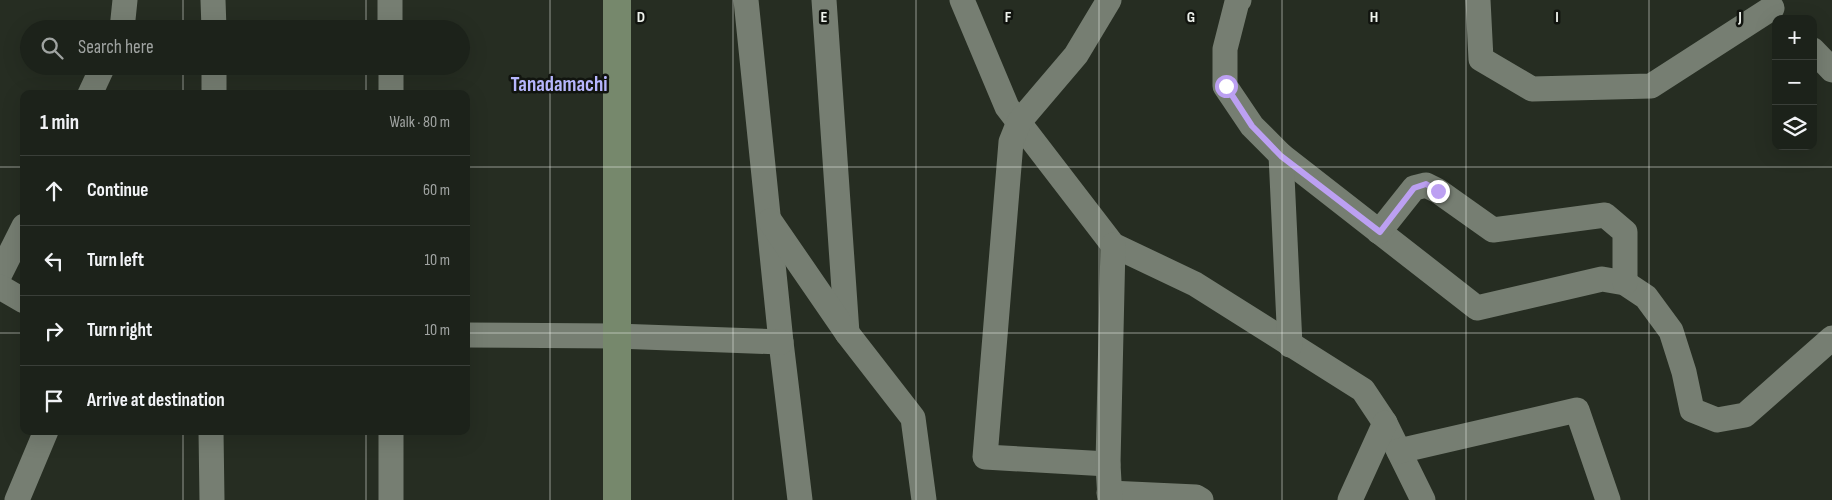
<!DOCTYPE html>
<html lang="en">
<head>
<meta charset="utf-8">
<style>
	body { margin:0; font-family:"Sofia Sans Condensed",sans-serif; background:#292f27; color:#f1f3f6 }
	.controls { position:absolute; right:15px; top:15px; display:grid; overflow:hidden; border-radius:10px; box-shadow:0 5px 20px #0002 }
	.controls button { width:45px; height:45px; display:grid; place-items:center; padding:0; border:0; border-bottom:1px solid #3a3f39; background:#1c221a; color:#f1f3f6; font:25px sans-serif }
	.stop { position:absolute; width:15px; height:15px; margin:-11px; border:4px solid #bca0f2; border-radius:50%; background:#fff }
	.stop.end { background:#bca0f2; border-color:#fff; box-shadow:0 1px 5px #0008 }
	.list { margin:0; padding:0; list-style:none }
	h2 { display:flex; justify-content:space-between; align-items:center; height:65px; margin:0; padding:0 20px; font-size:21px }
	h2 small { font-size:16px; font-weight:400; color:#a0a4a2 }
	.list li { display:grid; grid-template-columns:32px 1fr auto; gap:15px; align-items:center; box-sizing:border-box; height:70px; padding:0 20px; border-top:1px solid #3a3f39 }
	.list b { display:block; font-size:19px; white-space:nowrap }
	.list em { font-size:16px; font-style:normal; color:#a0a4a2 }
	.icon { flex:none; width:28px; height:28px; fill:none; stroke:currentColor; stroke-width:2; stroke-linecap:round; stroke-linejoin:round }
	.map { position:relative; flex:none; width:1832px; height:500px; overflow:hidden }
	.search { position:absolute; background:#1c221a; box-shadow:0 5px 20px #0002; left:20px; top:20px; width:450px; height:55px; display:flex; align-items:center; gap:12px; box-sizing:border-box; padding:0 18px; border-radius:28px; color:#a0a4a2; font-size:19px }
	.panel { position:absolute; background:#1c221a; box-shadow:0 5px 20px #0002; left:20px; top:90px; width:450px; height:345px; border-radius:10px }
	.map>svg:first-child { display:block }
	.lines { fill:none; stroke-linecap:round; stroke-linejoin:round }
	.street { stroke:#767e72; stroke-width:25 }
	.secondary { stroke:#76886c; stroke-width:28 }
	.route { stroke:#bca0f2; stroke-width:6 }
	.grid { fill:none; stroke:#eef2ec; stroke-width:1; stroke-opacity:0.55 }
	.labels { text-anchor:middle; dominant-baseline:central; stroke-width:5; stroke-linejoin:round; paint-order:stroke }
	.quarter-label { font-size:21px; font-weight:bold; fill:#b6b6fd; stroke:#11140f }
	.grid-label { font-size:16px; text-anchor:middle; font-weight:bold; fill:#eef2ec; stroke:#11140f; stroke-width:5; stroke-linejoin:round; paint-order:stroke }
</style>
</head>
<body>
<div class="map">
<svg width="1832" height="500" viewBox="0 0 1832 500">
	<rect width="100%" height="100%" fill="#262d22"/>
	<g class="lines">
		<g class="street">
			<polyline points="213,0 214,29"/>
			<polyline points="390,0 390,29"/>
			<polyline points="746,0 781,342 800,500"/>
			<polyline points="824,0 847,333"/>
			<polyline points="962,0 1007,107 1113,245 1195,284 1363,390 1385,423 1423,500"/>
			<polyline points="1239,0 1237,2 1225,49 1225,86 1252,126 1281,155 1477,308 1602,279 1625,283 1646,297 1671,331 1684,372 1692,410 1717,420 1745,415 1832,338"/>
			<polyline points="1478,0 1481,59 1532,89 1651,86 1772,8"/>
			<polyline points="122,29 125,0"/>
			<polyline points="1813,50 1832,70"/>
			<polyline points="214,66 214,94"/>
			<polyline points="391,66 391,94"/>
			<polyline points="90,94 103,66"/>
			<polyline points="1281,155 1290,345"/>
			<polyline points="770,221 847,333 913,418 924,500"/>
			<polyline points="1379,232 1414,188 1426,185 1438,191 1493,230 1605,215 1625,232 1625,283"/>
			<polyline points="0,274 24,226"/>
			<polyline points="0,287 24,301"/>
			<polyline points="466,335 616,336 781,342"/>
			<polyline points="211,431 212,500"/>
			<polyline points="391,431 391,500"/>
			<polyline points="1399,451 1577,410 1608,500"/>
			<polyline points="1108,464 985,457 1011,142 1019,122 1076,55 1109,0"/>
			<polyline points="1109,493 1196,497 1201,500"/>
			<polyline points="17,500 46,431"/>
			<polyline points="1110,500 1108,464 1113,245"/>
			<polyline points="1350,500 1385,423"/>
		</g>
		<polyline class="secondary" points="617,500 617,0"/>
	</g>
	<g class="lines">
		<polyline class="route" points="1226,86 1252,126 1281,156 1380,232 1414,188 1426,184 1438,191"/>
	</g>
	<path class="grid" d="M 183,0 L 183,29M 366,0 L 366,29M 550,0 L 550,500M 733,0 L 733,500M 916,0 L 916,500M 1099,0 L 1099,500M 1282,0 L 1282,500M 1466,0 L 1466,500M 1649,0 L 1649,500M 183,66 L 183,94M 366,66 L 366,94M 0,167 L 24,167M 466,167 L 1832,167M 0,333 L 24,333M 466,333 L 1832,333M 183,431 L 183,500M 366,431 L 366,500"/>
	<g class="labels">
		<g class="quarter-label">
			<text x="559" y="84">Tanadamachi</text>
		</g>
	</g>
	<g class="grid-label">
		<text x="641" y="22">D</text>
		<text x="824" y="22">E</text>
		<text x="1008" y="22">F</text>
		<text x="1191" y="22">G</text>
		<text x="1374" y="22">H</text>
		<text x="1557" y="22">I</text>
		<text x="1740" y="22">J</text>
	</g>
</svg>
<div class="controls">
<button>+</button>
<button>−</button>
<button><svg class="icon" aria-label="layers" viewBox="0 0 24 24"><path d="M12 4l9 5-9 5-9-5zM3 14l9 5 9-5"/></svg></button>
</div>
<div class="stop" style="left:1226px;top:86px"></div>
<div class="stop end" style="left:1438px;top:191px"></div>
<div class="search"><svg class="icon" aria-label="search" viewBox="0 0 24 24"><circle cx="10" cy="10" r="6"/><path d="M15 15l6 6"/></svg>Search here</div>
<section class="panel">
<h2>1 min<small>Walk · 80 m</small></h2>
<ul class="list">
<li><svg class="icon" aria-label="ahead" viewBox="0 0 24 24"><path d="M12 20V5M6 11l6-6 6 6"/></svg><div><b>Continue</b></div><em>60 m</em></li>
<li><svg class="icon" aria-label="left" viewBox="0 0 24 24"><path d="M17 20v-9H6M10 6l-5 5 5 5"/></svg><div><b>Turn left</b></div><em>10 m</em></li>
<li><svg class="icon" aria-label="right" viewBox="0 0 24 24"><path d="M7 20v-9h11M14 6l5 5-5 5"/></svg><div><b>Turn right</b></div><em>10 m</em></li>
<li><svg class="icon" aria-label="arrive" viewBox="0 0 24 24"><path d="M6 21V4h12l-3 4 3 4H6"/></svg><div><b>Arrive at destination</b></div></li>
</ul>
</section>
</div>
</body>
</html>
